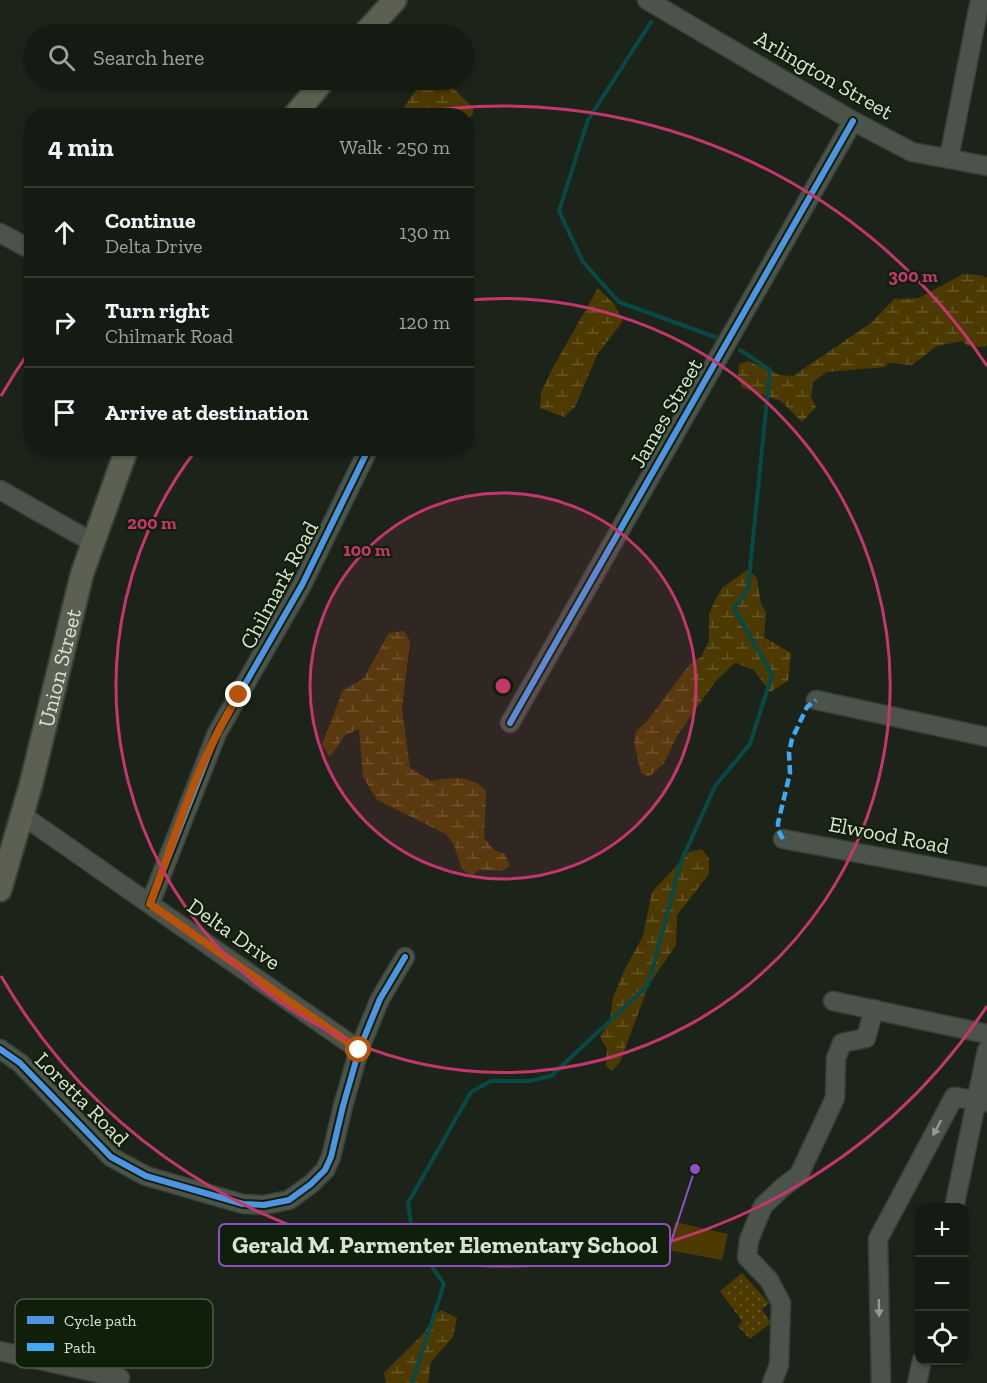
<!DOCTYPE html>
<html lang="en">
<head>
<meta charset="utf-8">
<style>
	body { margin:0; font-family:"Zilla Slab",serif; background:#222821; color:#f1f3f6 }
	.controls { position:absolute; right:18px; bottom:18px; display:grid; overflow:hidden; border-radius:12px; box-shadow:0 2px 4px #0004 }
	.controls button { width:54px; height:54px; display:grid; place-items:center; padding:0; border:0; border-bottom:2px solid #343933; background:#151b13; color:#f1f3f6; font:30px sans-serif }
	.stop { position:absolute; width:18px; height:18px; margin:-14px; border:4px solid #b45309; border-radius:50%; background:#fff }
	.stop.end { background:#b45309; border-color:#fff; box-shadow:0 2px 6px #0008 }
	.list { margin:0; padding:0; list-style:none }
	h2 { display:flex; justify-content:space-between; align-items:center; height:78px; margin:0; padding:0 24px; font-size:26px }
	h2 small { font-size:20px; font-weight:400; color:#9da1a0 }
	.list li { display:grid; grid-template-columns:39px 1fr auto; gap:18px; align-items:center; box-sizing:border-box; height:90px; padding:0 24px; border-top:2px solid #343933 }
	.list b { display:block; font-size:22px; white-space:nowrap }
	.list p { margin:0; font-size:20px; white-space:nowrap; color:#9da1a0 }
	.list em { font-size:20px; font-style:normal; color:#9da1a0 }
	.icon { flex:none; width:33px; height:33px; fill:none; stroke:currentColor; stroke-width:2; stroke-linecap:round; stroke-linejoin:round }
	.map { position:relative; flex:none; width:987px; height:1383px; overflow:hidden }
	.search { position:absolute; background:#151b13; box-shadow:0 2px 4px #0004; left:24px; top:24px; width:450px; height:66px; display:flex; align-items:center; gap:15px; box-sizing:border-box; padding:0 21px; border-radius:33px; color:#9da1a0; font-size:22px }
	.panel { position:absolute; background:#151b13; box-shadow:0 2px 4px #0004; left:24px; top:108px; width:450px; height:348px; border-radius:24px }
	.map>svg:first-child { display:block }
	.green { fill:#4d3a03 }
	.wetland { fill:url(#wetland-marsh) }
	.park { fill:url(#park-dots) }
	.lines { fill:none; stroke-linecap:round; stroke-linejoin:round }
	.stream { stroke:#064946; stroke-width:4 }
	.minor-casing { stroke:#384037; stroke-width:21 }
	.major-casing { stroke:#384037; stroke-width:26 }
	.minor { stroke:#4c534a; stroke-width:18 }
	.major { stroke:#5b6051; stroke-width:22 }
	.quiet { stroke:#3fa9f5; stroke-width:4.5; stroke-dasharray:9 4.5; stroke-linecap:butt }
	.cycleway-casing { stroke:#101f0a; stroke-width:10 }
	.cycleway { stroke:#4d94e3; stroke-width:6 }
	.oneway { fill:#929b90 }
	.route { stroke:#b45309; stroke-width:8 }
	.ring { fill:none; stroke:#c5366d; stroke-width:3 }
	.labels { text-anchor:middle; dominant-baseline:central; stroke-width:4.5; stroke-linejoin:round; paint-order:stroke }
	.street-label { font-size:22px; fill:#d8e3d5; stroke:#101f0a }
	.key { fill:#101f0a; stroke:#4c5a47; stroke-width:1.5 }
	.key-label { font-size:16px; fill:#d8e3d5 }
	.centre { fill:#c5366d; stroke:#101f0a; stroke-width:3 }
	.ring-label { font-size:18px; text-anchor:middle; font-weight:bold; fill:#c5366d; stroke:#101f0a; stroke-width:4.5; stroke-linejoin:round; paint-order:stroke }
	.leader { fill:none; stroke:#8e51c3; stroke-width:2 }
	.callout-dot { fill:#8e51c3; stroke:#101f0a; stroke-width:2 }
	.callout { fill:#101f0a; stroke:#8e51c3; stroke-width:2 }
	.callout-label { font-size:24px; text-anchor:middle; font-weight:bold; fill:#d8e3d5 }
</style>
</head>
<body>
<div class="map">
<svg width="987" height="1383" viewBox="0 0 987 1383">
	<defs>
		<pattern id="wetland-marsh" width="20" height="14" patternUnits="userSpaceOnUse" patternTransform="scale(1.5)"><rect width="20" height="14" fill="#4d3a03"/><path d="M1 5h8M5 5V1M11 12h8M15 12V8" fill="none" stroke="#665627"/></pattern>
		<pattern id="park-dots" width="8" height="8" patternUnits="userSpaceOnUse" patternTransform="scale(1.5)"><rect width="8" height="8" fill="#4d3a03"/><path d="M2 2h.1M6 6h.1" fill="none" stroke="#665627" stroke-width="1.8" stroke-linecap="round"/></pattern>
	</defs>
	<rect width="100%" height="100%" fill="#1c2419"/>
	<polygon class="green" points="675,1222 728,1234 722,1260 668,1250"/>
	<g class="wetland">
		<polygon points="426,80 445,80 473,108 473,114 467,120 466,116 399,115 413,94"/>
		<polygon points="963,274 980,275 987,278 987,345 985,347 968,346 962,341 937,346 912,365 889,363 885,367 827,372 813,382 811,397 816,407 802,422 781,401 743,388 738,379 739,364 748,361 780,375 793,376 871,323 894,299 919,298"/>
		<polygon points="598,288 614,304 623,321 597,355 575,407 564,417 540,408 541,393 551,371"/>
		<polygon points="747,570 757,578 761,604 766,612 764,637 791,653 788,681 770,692 754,670 735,663 715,682 678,734 664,763 649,777 641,773 634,742 636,731 648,720 690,664 701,657 709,641 709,614 716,598 722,588"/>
		<path d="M 404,631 L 410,641 L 402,709 L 410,768 L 431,781 C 451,778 471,774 486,791 L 484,838 L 494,850 L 505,854 L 510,866 L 501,871 L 480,870 L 470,876 L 461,867 L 454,845 L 446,834 L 377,800 L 363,777 L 359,729 L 345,735 L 330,757 L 322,745 L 343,690 L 363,679 L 389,633 Z"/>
		<polygon points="702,849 709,859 709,874 677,915 676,945 649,984 620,1062 612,1071 606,1066 607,1049 600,1037 610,1020 613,997 625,969 643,936 652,892 689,852"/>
		<polygon points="441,1310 457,1318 453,1337 431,1362 428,1383 386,1383 384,1373 425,1332 435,1314"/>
	</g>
	<polygon class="park" points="742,1273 769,1303 762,1309 771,1323 750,1339 738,1326 742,1321 720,1291"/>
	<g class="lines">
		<g class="stream">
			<polyline points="651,22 588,120 559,211 583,262 619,302 715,337"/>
			<polyline points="412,1383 444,1284 413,1239 408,1203 471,1092 491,1081 529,1081 551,1076 648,985 681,862 715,786 750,744 772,675 734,608 748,589 770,370 740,350"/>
		</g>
		<defs>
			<g id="minor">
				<polyline points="647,0 853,121 912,152 987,166"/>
				<polyline points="949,158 980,0"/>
				<polyline points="0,233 32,250"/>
				<polyline points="0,490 92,542"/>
				<polyline points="816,700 987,737"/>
				<polyline points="510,723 853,121"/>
				<polyline points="22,815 359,1050"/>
				<polyline points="783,839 987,877"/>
				<polyline points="150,904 217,733 302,585 369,448"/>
				<polyline points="833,1001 987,1034"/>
				<polyline points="0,1049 20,1063 111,1157 146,1176 243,1204 264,1205 289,1200 311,1184 325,1170 331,1157 343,1106 359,1050 380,999 405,957"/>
				<polyline points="954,1208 987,1050"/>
				<polyline points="0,1351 120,1378"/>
				<polyline points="772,1383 779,1365 781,1303 769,1280 747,1257 749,1240 763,1206 782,1188 799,1175 835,1098 836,1058 842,1043 866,1038 874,1009"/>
				<polyline points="881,1383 878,1239 954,1097 987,1102"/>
				<polyline points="917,1383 922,1360"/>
			</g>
			<g id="major">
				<polyline points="364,34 395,0"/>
				<polyline points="294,116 324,80"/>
				<path id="s1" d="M 0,890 L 31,784 L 82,574 L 127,448"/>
			</g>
		</defs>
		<use href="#minor" class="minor-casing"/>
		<use href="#major" class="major-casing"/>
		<use href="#minor" class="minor"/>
		<use href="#major" class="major"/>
		<polyline class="quiet" points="783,839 778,830 778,823 790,773 789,752 792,739 807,707 816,700"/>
		<defs>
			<g id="cycleway">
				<polyline points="510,723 853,121"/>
				<polyline points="150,904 217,733 302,585 369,448"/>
				<polyline points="0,1049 20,1063 111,1157 146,1176 243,1204 264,1205 289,1200 311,1184 325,1170 331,1157 343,1106 359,1050 380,999 405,957"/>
			</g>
		</defs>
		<use href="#cycleway" class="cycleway-casing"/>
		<use href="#cycleway" class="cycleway"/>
	</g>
	<defs><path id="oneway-solid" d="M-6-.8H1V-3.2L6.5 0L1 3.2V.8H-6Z" transform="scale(1.5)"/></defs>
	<g class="oneway">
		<use href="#oneway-solid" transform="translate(937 1128) rotate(118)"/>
		<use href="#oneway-solid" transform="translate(879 1308) rotate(89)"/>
	</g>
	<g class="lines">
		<path class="route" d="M 239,695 C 199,757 176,835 150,904 L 359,1050"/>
	</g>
	<circle cx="503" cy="686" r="193" fill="#c5366d" fill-opacity=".12"/>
	<g class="ring">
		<circle cx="503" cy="686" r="193"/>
		<path d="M469 300A387 387 0 1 1 196 450"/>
		<path d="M987 1006A580 580 0 0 1 1 976M1 396A580 580 0 0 1 31 349M402 115A580 580 0 0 1 987 366"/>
	</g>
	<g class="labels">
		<g class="street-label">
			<text transform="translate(824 75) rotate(30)">Arlington Street</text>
			<text transform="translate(666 413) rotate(-60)">James Street</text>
			<text transform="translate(279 585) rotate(-62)">Chilmark Road</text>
			<text stroke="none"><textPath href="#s1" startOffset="230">Union Street</textPath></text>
			<text transform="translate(889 835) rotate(11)">Elwood Road</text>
			<text transform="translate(234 934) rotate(35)">Delta Drive</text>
			<text transform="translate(82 1099) rotate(45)">Loretta Road</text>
		</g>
	</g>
	<rect x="15" y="1299" width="198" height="69" rx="9" class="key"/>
	<rect x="27" y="1316" width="27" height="8" fill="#4d94e3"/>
	<rect x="27" y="1343" width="27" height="8" fill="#3fa9f5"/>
	<g class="key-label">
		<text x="64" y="1326">Cycle path</text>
		<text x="64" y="1353">Path</text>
	</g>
	<circle cx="503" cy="686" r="9" class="centre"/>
	<g class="ring-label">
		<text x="913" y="282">300 m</text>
		<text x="152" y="529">200 m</text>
		<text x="367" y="556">100 m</text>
	</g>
	<path class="leader" d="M695 1169L670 1245"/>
	<circle class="callout-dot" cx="695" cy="1169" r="6"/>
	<rect class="callout" x="219" y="1224" width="451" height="42" rx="6"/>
	<g class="callout-label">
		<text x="445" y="1253">Gerald M. Parmenter Elementary School</text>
	</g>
</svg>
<div class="controls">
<button>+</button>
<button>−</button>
<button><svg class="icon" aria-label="locate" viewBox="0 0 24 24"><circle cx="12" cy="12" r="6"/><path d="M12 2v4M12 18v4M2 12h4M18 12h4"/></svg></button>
</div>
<div class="stop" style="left:359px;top:1050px"></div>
<div class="stop end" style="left:239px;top:695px"></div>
<div class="search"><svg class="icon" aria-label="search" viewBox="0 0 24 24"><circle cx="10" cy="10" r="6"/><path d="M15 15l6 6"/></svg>Search here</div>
<section class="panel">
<h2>4 min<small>Walk · 250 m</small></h2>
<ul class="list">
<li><svg class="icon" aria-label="ahead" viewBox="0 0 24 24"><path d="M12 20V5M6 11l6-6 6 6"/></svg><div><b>Continue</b><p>Delta Drive</p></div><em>130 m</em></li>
<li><svg class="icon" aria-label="right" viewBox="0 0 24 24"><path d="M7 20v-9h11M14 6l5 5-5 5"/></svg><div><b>Turn right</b><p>Chilmark Road</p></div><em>120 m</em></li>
<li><svg class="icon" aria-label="arrive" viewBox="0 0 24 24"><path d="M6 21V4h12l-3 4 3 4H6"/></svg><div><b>Arrive at destination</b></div></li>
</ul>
</section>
</div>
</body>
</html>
